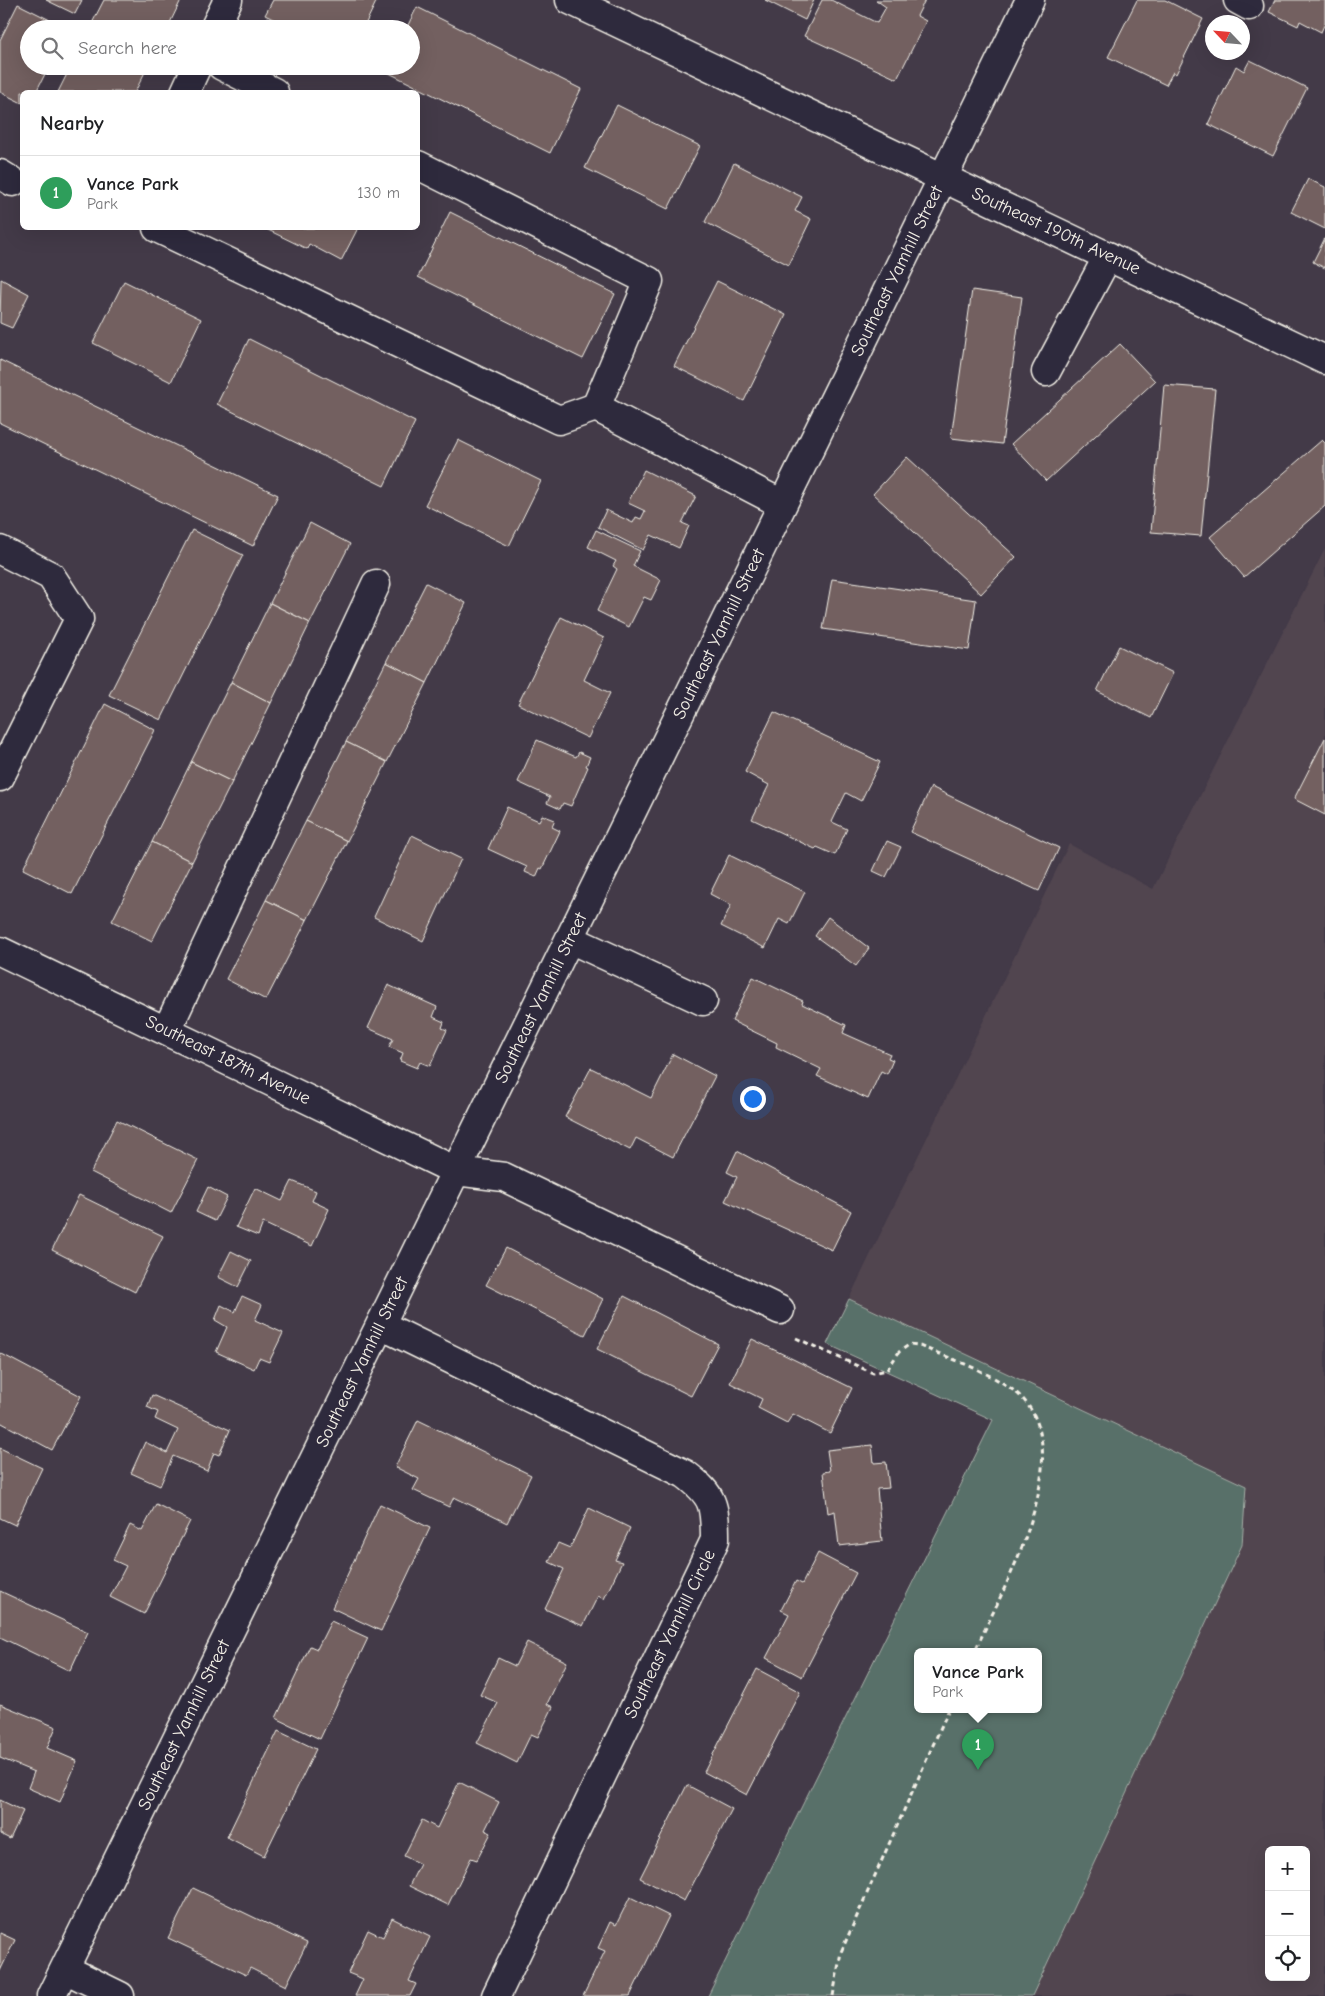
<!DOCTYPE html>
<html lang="en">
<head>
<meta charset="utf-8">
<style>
	body { margin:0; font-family:"Comic Neue",sans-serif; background:#f2f2f2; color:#202124 }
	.controls { position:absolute; right:15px; bottom:15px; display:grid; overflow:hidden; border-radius:8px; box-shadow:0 5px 20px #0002 }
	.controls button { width:45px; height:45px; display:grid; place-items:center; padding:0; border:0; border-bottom:1px solid #e0e0e0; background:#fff; color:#202124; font:25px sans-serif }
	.compass { position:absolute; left:1205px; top:15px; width:45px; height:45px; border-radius:50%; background:#fff; box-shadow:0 5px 20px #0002; rotate:296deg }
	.you { position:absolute; left:752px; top:1098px; width:18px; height:18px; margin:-12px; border:4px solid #fff; border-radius:50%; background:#1a73e8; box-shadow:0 0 0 8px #1a73e833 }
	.badge { display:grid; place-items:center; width:32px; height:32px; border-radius:50%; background:#84575d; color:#fff; font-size:16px; font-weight:700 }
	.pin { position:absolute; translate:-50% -41px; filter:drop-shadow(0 1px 2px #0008) }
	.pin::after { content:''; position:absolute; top:26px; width:18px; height:15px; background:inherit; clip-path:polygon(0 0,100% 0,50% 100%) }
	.popup { position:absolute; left:914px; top:1648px; width:128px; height:65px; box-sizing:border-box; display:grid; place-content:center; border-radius:8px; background:#fff; filter:drop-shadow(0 1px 4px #0005); font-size:16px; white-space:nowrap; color:#757577 }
	.popup b { font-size:19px; color:#202124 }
	.popup::after { content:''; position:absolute; left:50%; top:100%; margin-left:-10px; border:10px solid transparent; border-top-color:#fff }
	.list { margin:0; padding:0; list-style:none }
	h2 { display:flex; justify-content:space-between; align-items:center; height:65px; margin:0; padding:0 20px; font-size:21px }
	h2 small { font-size:16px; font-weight:400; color:#757577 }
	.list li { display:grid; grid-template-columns:32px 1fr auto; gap:15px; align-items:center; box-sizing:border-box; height:75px; padding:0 20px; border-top:1px solid #e0e0e0 }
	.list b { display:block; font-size:19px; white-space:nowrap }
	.list p { margin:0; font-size:16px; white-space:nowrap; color:#757577 }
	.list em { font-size:16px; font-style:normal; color:#757577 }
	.icon { flex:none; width:28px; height:28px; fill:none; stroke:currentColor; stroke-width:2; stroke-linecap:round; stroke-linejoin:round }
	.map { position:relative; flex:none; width:1325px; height:1996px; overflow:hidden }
	.search { position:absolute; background:#fff; box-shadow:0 5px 20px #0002; left:20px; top:20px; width:400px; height:55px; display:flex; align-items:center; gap:12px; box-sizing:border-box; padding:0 18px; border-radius:28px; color:#757577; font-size:19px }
	.panel { position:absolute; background:#fff; box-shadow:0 5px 20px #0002; left:20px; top:90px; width:400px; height:140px; border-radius:8px }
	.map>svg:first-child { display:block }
	.built { fill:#51454f; fill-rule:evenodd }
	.green { fill:#596f69; stroke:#a6b0a8; fill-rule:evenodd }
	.building { fill:#736060; stroke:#f4f1e8 }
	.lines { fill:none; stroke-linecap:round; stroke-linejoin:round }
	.minor-casing { stroke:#f4f1e8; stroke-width:31 }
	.path { stroke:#f4f1e8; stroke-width:3; stroke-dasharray:5 4; stroke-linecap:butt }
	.minor { stroke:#2f2a3d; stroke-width:28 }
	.labels { text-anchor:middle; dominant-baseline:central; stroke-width:5; stroke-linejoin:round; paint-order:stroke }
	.street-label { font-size:18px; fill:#f4f1e8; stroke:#2f2a3d }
</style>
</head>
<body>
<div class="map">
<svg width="1325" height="1996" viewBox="0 0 1325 1996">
	<rect width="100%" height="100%" fill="#433a48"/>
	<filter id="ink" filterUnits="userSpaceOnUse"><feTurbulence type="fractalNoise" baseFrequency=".02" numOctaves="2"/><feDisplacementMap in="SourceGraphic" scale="10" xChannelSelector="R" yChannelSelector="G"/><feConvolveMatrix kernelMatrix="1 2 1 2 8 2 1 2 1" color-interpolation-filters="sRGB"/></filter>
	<g filter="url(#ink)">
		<path class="built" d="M 1325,549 L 1325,1996 L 1032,1996 L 1242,1545 L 1246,1486 L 849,1299 L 1069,844 L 1153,889 ZM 1269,1850 L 1306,1850 L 1306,1977 L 1269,1977 Z"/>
		<path class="green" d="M 849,1299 L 1246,1486 L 1242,1545 L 1032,1996 L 708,1996 L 993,1420 L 827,1344 ZM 918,1651 L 1038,1651 L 1038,1709 L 918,1709 Z"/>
		<g class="building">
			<polygon points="46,0 82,0 75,14"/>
			<polygon points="104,0 181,0 167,29 89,29"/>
			<polygon points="273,0 377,0 363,29 293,29 265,15"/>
			<polygon points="765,0 814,0 805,20"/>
			<polygon points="822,0 831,0 877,23 886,7 876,0 925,0 917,16 926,21 897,79 804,36"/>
			<polygon points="1137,0 1165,0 1203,19 1176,74 1173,72 1166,85 1108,57"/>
			<polygon points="1275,0 1325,0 1325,23 1321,32 1300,21 1298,26 1269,12"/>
			<polygon points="18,4 68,29 29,29 29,66 49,66 36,92 22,92 22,103 0,92 0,40"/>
			<polygon points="417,7 581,89 550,153 385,71 387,66 411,66 411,29 406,29"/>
			<polygon points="1250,60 1307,88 1273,156 1208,124 1236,66 1244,71"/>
			<polygon points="71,66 148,66 135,92 58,92"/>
			<polygon points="617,105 700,146 668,209 585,168"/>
			<polygon points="734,163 802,197 795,211 811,219 789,265 705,222"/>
			<polygon points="1308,179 1325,187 1325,229 1291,212"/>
			<polygon points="450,212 615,294 583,359 418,277"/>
			<polygon points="264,228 358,228 341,261 309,244 307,249"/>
			<polygon points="1325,238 1325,268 1313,262"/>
			<polygon points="1,279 29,294 12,328 0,323"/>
			<polygon points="124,281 201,319 171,382 93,343"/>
			<polygon points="717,281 786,315 744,401 674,366"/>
			<polygon points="972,290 1022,297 1002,444 951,438"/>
			<polygon points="249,339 415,422 384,486 217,404"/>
			<polygon points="1120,344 1155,381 1046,481 1011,444"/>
			<polygon points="0,360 278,495 253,546 0,423"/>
			<polygon points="1164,385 1215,389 1201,536 1151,532"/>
			<polygon points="458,440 541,481 509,546 425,505"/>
			<polygon points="1322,440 1325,443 1325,506 1244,577 1210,537"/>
			<polygon points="907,457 1016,557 981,594 873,494"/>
			<polygon points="644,470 696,496 682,523 689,526 679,548 651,535 643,550 598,527 606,510 633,523 636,517 641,519 645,511 628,503"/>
			<polygon points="310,523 350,544 310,623 270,603"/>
			<polygon points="192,530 243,555 161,720 109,695"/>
			<polygon points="596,530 640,551 633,566 661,580 651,600 644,597 629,627 597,611 617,569 613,566 616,561 588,547"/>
			<polygon points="832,579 976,600 969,650 823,629"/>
			<polygon points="426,583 466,603 427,683 386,662"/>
			<polygon points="270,603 310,623 271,703 231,682"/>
			<polygon points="561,617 604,638 584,680 610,693 588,738 518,704"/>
			<polygon points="1119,646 1173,673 1151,718 1097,691"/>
			<polygon points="386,662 427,683 387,762 346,742"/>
			<polygon points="231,682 271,703 232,782 191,762"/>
			<polygon points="105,704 155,730 72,894 23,869"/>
			<polygon points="774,712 880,762 861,801 846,793 832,822 847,829 835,855 817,847 815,849 752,819 769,785 745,772"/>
			<polygon points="1325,738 1325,815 1294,799"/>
			<polygon points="537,740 576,757 579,752 590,757 586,766 588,767 571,806 563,803 560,809 547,803 550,797 518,782"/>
			<polygon points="346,742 387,762 347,841 306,821"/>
			<polygon points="191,762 232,782 192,862 152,842"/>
			<polygon points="931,787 1059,848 1039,891 910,832"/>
			<polygon points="507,807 539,821 542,815 555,820 552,827 560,831 542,869 540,868 536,877 525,872 527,867 488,849"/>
			<polygon points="306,821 347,841 307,920 266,900"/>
			<polygon points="412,835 461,859 423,941 374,917"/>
			<polygon points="887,841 901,847 886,877 873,871"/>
			<polygon points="152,842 192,862 152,941 112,921"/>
			<polygon points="729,855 805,892 789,924 779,919 765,948 721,926 731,905 710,894"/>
			<polygon points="266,900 307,920 266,1000 226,979"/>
			<polygon points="828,917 869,948 856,966 815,936"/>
			<polygon points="753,977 803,1001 802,1004 846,1025 843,1033 890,1054 888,1058 893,1060 887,1074 881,1071 868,1099 817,1076 821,1069 776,1047 777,1043 732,1021"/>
			<polygon points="388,985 437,1007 433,1017 444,1022 442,1028 447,1030 430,1066 420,1062 417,1068 400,1061 403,1053 389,1047 393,1039 368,1028"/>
			<polygon points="673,1054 715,1076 673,1157 636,1138 630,1150 565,1117 591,1068 651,1098"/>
			<polygon points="117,1120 198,1160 171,1213 91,1172"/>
			<polygon points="737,1151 851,1211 832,1250 725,1201 737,1177 727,1172"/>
			<polygon points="292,1181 316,1191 312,1201 329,1209 312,1246 263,1223 258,1236 236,1227 255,1188 282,1201"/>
			<polygon points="208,1187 227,1197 215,1221 196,1212"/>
			<polygon points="79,1195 163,1236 135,1292 52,1250"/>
			<polygon points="506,1248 603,1299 585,1335 486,1285"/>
			<polygon points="231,1251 251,1261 238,1287 218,1277"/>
			<polygon points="242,1296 262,1305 255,1320 283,1333 269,1362 259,1358 254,1369 216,1352 227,1327 215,1320 221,1305 235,1312"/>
			<polygon points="624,1296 718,1344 691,1396 597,1349"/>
			<polygon points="752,1339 852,1388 830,1433 793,1414 787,1423 758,1408 762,1399 730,1383"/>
			<polygon points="0,1353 81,1396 52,1450 0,1422"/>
			<polygon points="152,1395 230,1430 219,1455 214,1453 207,1471 173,1456 160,1486 131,1473 145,1442 167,1453 178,1430 155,1419 158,1412 147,1407"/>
			<polygon points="418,1420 531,1475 507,1523 454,1497 449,1507 413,1490 419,1479 395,1467"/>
			<polygon points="872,1445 874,1463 886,1462 889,1488 877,1489 882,1541 839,1546 835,1511 828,1513 823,1472 830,1471 827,1450"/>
			<polygon points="0,1448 42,1468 15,1525 0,1518"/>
			<polygon points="156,1504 190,1521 144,1614 110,1597 126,1566 113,1560 130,1525 142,1531"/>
			<polygon points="380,1504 430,1528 381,1631 332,1608"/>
			<polygon points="589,1508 630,1528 615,1560 622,1562 604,1599 598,1596 583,1626 545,1609 564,1569 549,1562 558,1543 570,1548"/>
			<polygon points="818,1553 856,1573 802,1677 766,1658 789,1614 781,1610 796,1581 802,1584"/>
			<polygon points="0,1591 88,1632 70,1671 0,1637"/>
			<polygon points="331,1621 368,1638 320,1739 276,1718 310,1646 317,1649"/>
			<polygon points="527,1642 567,1662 547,1704 553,1707 538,1737 531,1734 517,1763 477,1743 498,1703 480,1695 498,1658 515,1666"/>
			<polygon points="757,1669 800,1692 747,1795 704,1772"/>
			<polygon points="0,1704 56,1727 47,1748 77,1761 60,1802 28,1788 34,1772 0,1758"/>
			<polygon points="278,1731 316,1749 264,1856 227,1837"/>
			<polygon points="459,1782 499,1802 485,1830 491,1833 477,1860 471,1858 448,1905 409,1886 420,1864 404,1856 422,1820 437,1828"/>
			<polygon points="687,1785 732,1809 684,1901 640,1878"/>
			<polygon points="0,1800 23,1811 10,1839 0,1834"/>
			<polygon points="193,1888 307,1943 286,1986 250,1968 246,1975 168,1938"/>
			<polygon points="630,1897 669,1916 630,1996 583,1996 605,1951 598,1948 610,1922 616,1925"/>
			<polygon points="392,1918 430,1937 409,1981 416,1984 410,1996 355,1996 363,1979 348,1973 368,1930 383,1937"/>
			<polygon points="0,1933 15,1940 0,1971"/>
		</g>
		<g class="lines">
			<defs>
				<g id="minor">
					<polyline points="570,0 1325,360"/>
					<polyline points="1238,0 1249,6"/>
					<polyline points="214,29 228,0"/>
					<polyline points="222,66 274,92"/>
					<polyline points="185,92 197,66"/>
					<polyline points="418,165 649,281 596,407"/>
					<polyline points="0,174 13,182"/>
					<polyline points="157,228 559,420 596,407 782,504"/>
					<polyline points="1046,372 1108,256"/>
					<polyline points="0,550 51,576 79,619 0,777"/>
					<polyline points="570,939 703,1001"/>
					<polyline points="0,951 456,1171 504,1177 780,1310"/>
					<polyline points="167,1030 376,584"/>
					<path d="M 381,1325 L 685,1474 C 714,1496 715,1505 715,1540 L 496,1996"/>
					<polyline points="65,1969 120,1996"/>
					<polyline points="51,1996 1030,0"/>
				</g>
			</defs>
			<use href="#minor" class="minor-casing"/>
			<g class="path">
				<path d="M 796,1338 L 873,1373 L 887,1370 L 899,1352 L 910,1344 L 917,1345 C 947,1357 1000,1375 1022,1398 C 1079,1458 1002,1590 975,1651"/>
				<polyline points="833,1996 841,1952 949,1709"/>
			</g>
			<use href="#minor" class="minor"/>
		</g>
	</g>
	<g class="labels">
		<g class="street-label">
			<text transform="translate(1056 231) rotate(25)">Southeast 190th Avenue</text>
			<text transform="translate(897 271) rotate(-64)">Southeast Yamhill Street</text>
			<text transform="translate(719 634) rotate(-64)">Southeast Yamhill Street</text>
			<text transform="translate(541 998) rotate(-64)">Southeast Yamhill Street</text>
			<text transform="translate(228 1060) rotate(26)">Southeast 187th Avenue</text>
			<text transform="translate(362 1362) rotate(-64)">Southeast Yamhill Street</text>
			<text transform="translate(670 1634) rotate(-64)">Southeast Yamhill Circle</text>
			<text transform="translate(184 1725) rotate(-64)">Southeast Yamhill Street</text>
		</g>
	</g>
</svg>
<div class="controls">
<button>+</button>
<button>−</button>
<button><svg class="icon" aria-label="locate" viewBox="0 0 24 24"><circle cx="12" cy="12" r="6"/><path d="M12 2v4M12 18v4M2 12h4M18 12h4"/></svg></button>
</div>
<svg class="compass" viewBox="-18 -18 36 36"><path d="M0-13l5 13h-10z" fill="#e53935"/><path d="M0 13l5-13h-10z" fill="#757577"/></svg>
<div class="you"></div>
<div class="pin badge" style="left:978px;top:1770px;background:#2e9e5b">1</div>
<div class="popup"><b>Vance Park</b>Park</div>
<div class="search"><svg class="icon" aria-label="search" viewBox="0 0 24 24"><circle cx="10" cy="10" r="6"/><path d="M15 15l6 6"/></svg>Search here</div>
<section class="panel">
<h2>Nearby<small></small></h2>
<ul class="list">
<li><span class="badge" style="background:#2e9e5b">1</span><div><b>Vance Park</b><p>Park</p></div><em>130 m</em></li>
</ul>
</section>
</div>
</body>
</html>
